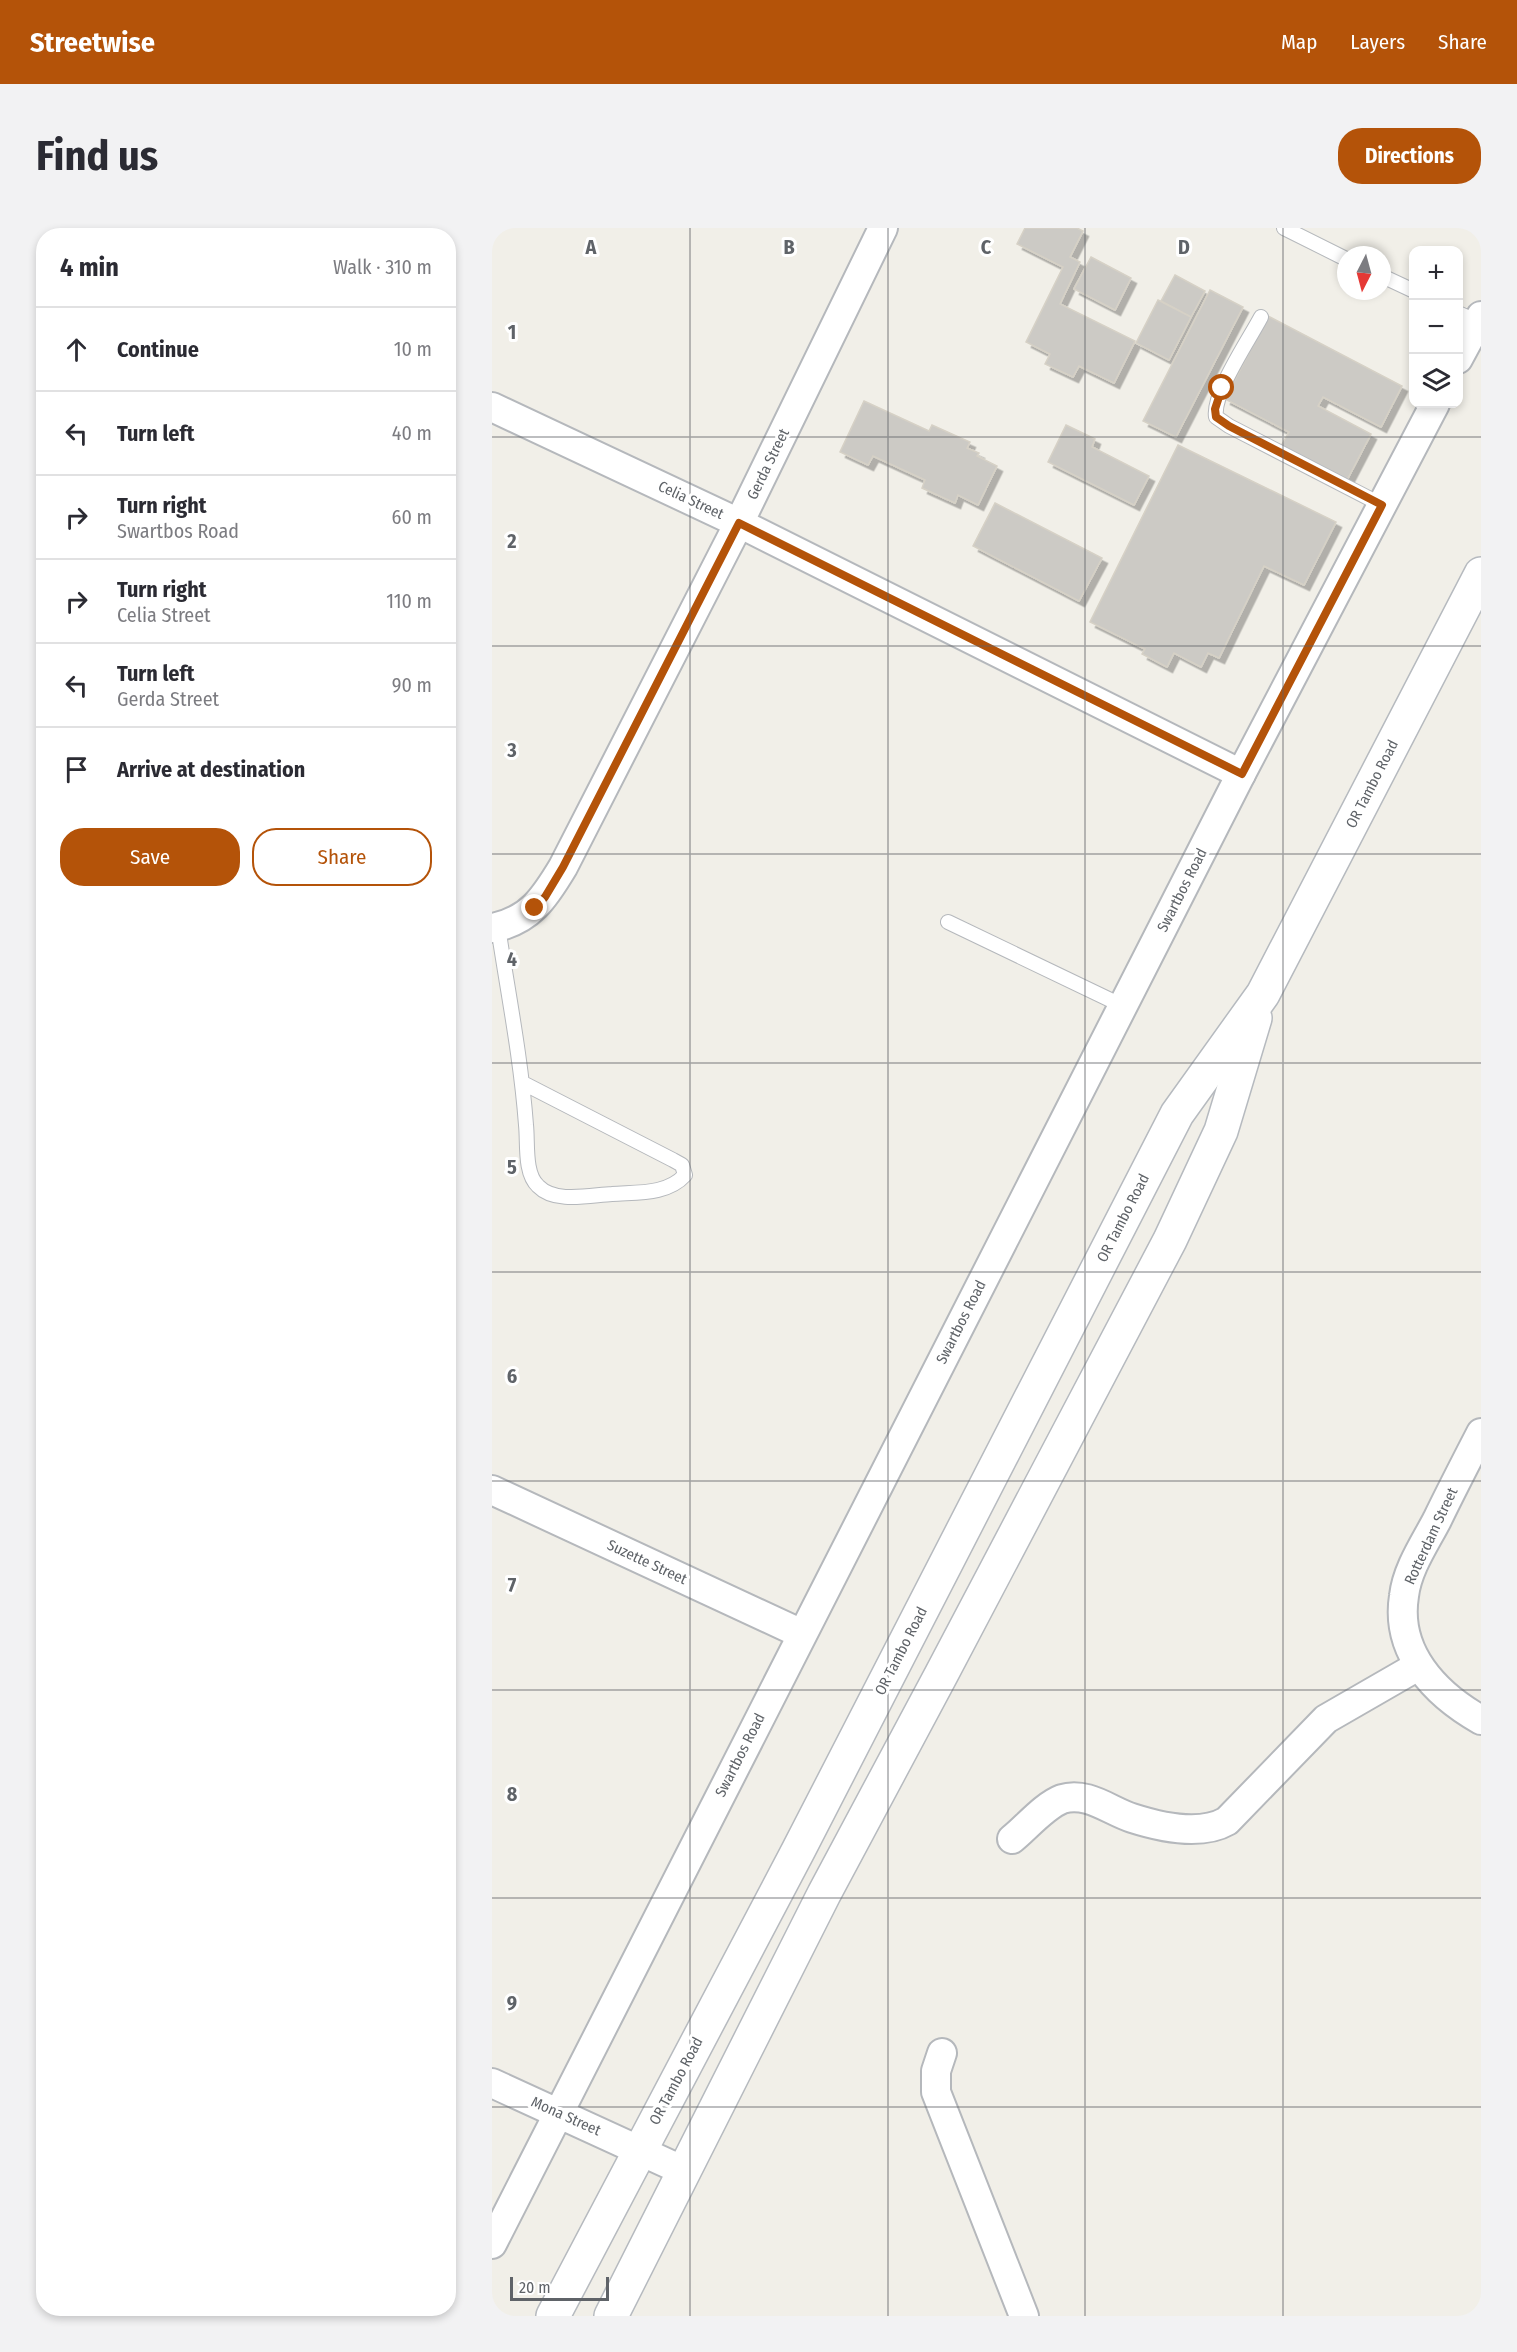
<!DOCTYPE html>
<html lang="en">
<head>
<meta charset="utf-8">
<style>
	body { margin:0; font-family:"Fira Sans Condensed",sans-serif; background:#f2f2f3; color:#2b2b33 }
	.controls { position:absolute; right:18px; top:18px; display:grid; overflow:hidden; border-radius:12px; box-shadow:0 3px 9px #0003 }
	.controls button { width:54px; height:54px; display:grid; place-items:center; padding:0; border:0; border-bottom:2px solid #e1e1e2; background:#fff; color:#2b2b33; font:30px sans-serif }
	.compass { position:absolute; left:845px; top:18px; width:54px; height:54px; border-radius:50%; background:#fff; box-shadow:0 3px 9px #0003; rotate:186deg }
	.scale { position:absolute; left:18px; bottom:15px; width:99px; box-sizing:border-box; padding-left:6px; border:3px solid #5f6368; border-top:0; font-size:16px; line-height:21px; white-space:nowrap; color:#5f6368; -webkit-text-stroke:4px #fff; paint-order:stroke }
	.stop { position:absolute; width:18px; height:18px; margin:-14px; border:4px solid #b45309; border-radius:50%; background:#fff }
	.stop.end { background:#b45309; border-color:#fff; box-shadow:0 2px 6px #0008 }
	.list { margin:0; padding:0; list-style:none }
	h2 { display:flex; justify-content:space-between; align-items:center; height:78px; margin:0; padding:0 24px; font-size:26px }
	h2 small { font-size:20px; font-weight:400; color:#7c7c81 }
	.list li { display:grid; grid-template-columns:39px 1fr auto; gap:18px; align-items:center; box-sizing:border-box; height:84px; padding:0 24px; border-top:2px solid #e1e1e2 }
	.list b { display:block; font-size:22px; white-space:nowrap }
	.list p { margin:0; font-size:20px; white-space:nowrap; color:#7c7c81 }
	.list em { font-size:20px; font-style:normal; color:#7c7c81 }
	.actions { display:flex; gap:12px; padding:18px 24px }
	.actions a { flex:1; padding:14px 0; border:2px solid #b45309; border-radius:24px; text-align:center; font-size:21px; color:#b45309 }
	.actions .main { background:#b45309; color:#fff }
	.icon { flex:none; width:33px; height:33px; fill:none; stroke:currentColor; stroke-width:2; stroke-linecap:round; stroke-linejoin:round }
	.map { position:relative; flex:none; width:989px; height:2088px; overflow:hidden; border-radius:24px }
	header { display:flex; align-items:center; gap:36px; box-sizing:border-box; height:84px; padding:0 30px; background:#b45309; color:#fff }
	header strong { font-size:28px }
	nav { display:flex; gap:33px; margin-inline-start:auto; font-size:21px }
	.intro { display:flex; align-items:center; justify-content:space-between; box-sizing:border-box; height:144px; padding:0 36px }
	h1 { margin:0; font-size:42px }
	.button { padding:15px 27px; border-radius:24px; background:#b45309; color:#fff; font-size:21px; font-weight:700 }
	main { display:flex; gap:36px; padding:0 36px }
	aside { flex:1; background:#fff; border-radius:24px; box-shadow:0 3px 9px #0003 }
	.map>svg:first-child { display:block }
	.building { fill:#cccac5; stroke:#d6d1c6; stroke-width:1.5; filter:url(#shadow) }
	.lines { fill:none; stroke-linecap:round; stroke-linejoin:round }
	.service-casing { stroke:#b5b8bc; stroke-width:16 }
	.minor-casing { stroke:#b5b8bc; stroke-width:32 }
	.secondary-casing { stroke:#b6babf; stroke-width:36 }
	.service { stroke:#fff; stroke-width:14 }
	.minor { stroke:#fff; stroke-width:28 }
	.secondary { stroke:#fff; stroke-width:33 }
	.route { stroke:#b45309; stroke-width:8 }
	.grid { fill:none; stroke:#5f6368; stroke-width:1.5; stroke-opacity:0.55 }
	.labels { text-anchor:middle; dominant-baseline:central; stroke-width:6; stroke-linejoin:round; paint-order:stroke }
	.street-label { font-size:15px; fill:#5f6368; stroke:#fff }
	.grid-label { font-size:20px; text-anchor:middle; font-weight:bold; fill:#5f6368; stroke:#fff; stroke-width:6; stroke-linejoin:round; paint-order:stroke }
</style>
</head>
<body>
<header>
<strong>Streetwise</strong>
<nav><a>Map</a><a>Layers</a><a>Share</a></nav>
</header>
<div class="intro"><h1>Find us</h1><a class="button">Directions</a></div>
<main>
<aside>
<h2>4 min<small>Walk · 310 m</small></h2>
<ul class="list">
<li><svg class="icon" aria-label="ahead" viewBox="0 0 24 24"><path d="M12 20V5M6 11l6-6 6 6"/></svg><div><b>Continue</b></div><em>10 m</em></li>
<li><svg class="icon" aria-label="left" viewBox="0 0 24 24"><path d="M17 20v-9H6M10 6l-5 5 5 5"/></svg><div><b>Turn left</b></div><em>40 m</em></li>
<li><svg class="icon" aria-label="right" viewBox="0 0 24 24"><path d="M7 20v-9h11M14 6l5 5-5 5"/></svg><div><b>Turn right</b><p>Swartbos Road</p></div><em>60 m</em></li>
<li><svg class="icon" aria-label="right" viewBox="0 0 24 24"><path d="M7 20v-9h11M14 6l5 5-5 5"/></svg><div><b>Turn right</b><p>Celia Street</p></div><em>110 m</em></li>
<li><svg class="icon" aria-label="left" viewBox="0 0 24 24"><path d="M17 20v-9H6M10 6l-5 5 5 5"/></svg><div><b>Turn left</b><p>Gerda Street</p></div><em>90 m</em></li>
<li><svg class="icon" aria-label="arrive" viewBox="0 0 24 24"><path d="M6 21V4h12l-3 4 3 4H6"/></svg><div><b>Arrive at destination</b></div></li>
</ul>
<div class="actions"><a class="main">Save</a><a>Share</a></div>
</aside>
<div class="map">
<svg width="989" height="2088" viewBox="0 0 989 2088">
	<defs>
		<filter id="shadow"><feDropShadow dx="5.5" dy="5.5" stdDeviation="0" flood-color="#0004"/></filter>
	</defs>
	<rect width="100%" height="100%" fill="#f1efe8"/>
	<g class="building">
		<polygon points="533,0 585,0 591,3 578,29 588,34 568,76 643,113 622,155 587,138 581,149 553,136 558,126 534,114 571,39 525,16"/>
		<polygon points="599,29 639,50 623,82 582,61"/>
		<polygon points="683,47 713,63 699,89 669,73"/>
		<polygon points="718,62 751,79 684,209 651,193"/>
		<polygon points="666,72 699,89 677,132 644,115"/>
		<polygon points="776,88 910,158 889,199 831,169 826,178 879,206 855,252 789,218 797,204 733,171"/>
		<polygon points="372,173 437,203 440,197 478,214 475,220 487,225 485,228 505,238 486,277 466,267 463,275 430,260 433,252 381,228 376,237 348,224"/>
		<polygon points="574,197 603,211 600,219 657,248 642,277 556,234"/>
		<polygon points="686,217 844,294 812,357 772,338 727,430 716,425 709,439 682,425 675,439 650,426 653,421 598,394"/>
		<polygon points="503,275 610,330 587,373 481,318"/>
	</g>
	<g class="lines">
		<defs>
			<g id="service">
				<polyline points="792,0 854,31"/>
				<polyline points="890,48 922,63"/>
				<polyline points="966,85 986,94"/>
				<path d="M 769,89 C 757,112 720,166 724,189 L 737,198 L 890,277"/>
				<polyline points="456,694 631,778"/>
				<path d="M 6,699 C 16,765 29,830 34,897 C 36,915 32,945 46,958 C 63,976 99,967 120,966 C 145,964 175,967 193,947 L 190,937 L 181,932 L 31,855"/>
			</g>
			<g id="minor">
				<polyline points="966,131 989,88"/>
				<polyline points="0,179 247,295 749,546"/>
				<path d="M 0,700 C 38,693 53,669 71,639 L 247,295 L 391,0"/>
				<path d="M 989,1205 C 974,1234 959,1263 945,1292 C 933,1315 915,1341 912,1368 C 903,1424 943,1466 989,1492"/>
				<polyline points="0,1262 310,1406"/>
				<path d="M 520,1611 C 535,1599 552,1578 570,1571 C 595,1563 618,1583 640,1590 C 668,1599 709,1608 735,1593 L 834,1491 L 926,1438"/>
				<polyline points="450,1825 444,1843 444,1864 532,2088"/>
				<polyline points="0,1855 192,1943"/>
				<polyline points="0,2016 749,546 943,176"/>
			</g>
			<g id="secondary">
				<polyline points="61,2088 306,1623 685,886 771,766 989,346"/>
				<polyline points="119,2088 332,1666 449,1447 678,1012 729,903 763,790"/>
			</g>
		</defs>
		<use href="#service" class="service-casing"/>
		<use href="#minor" class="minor-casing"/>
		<use href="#secondary" class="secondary-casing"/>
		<use href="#service" class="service"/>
		<use href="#minor" class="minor"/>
		<use href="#secondary" class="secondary"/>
	</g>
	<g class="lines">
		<polyline class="route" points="43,680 53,669 71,639 247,295 750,546 890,277 737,198 724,189 723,181 730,160"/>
	</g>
	<path class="grid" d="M 198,0 L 198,2088M 396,0 L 396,2088M 593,0 L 593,2088M 791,0 L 791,2088M 0,209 L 989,209M 0,418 L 989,418M 0,626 L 989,626M 0,835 L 989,835M 0,1044 L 989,1044M 0,1253 L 989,1253M 0,1462 L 989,1462M 0,1670 L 989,1670M 0,1879 L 989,1879"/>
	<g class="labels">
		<g class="street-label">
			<text transform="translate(276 236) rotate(-64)">Gerda Street</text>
			<text transform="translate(199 272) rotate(25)">Celia Street</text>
			<text transform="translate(880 556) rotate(-63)">OR Tambo Road</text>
			<text transform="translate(690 662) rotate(-63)">Swartbos Road</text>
			<text transform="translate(631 990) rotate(-63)">OR Tambo Road</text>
			<text transform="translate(469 1094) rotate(-63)">Swartbos Road</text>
			<text transform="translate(939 1308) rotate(-65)">Rotterdam Street</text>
			<text transform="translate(155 1334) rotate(25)">Suzette Street</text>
			<text transform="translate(409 1423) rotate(-63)">OR Tambo Road</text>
			<text transform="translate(248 1527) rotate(-63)">Swartbos Road</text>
			<text transform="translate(184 1853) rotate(-62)">OR Tambo Road</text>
			<text transform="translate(74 1888) rotate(24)">Mona Street</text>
		</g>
	</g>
	<g class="grid-label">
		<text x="99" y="26">A</text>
		<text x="297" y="26">B</text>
		<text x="494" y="26">C</text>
		<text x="692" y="26">D</text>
		<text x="20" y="111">1</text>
		<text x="20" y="320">2</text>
		<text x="20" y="529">3</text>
		<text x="20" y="738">4</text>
		<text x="20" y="946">5</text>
		<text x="20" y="1155">6</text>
		<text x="20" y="1364">7</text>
		<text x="20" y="1573">8</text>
		<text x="20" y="1782">9</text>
	</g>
</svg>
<div class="controls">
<button>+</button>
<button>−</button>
<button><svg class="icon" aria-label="layers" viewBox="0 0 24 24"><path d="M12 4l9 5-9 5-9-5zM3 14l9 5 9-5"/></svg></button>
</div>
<svg class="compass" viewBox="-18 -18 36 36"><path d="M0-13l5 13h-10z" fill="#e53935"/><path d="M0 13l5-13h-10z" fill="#7c7c81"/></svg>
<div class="scale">20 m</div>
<div class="stop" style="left:730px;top:160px"></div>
<div class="stop end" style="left:43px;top:680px"></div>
</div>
</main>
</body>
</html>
